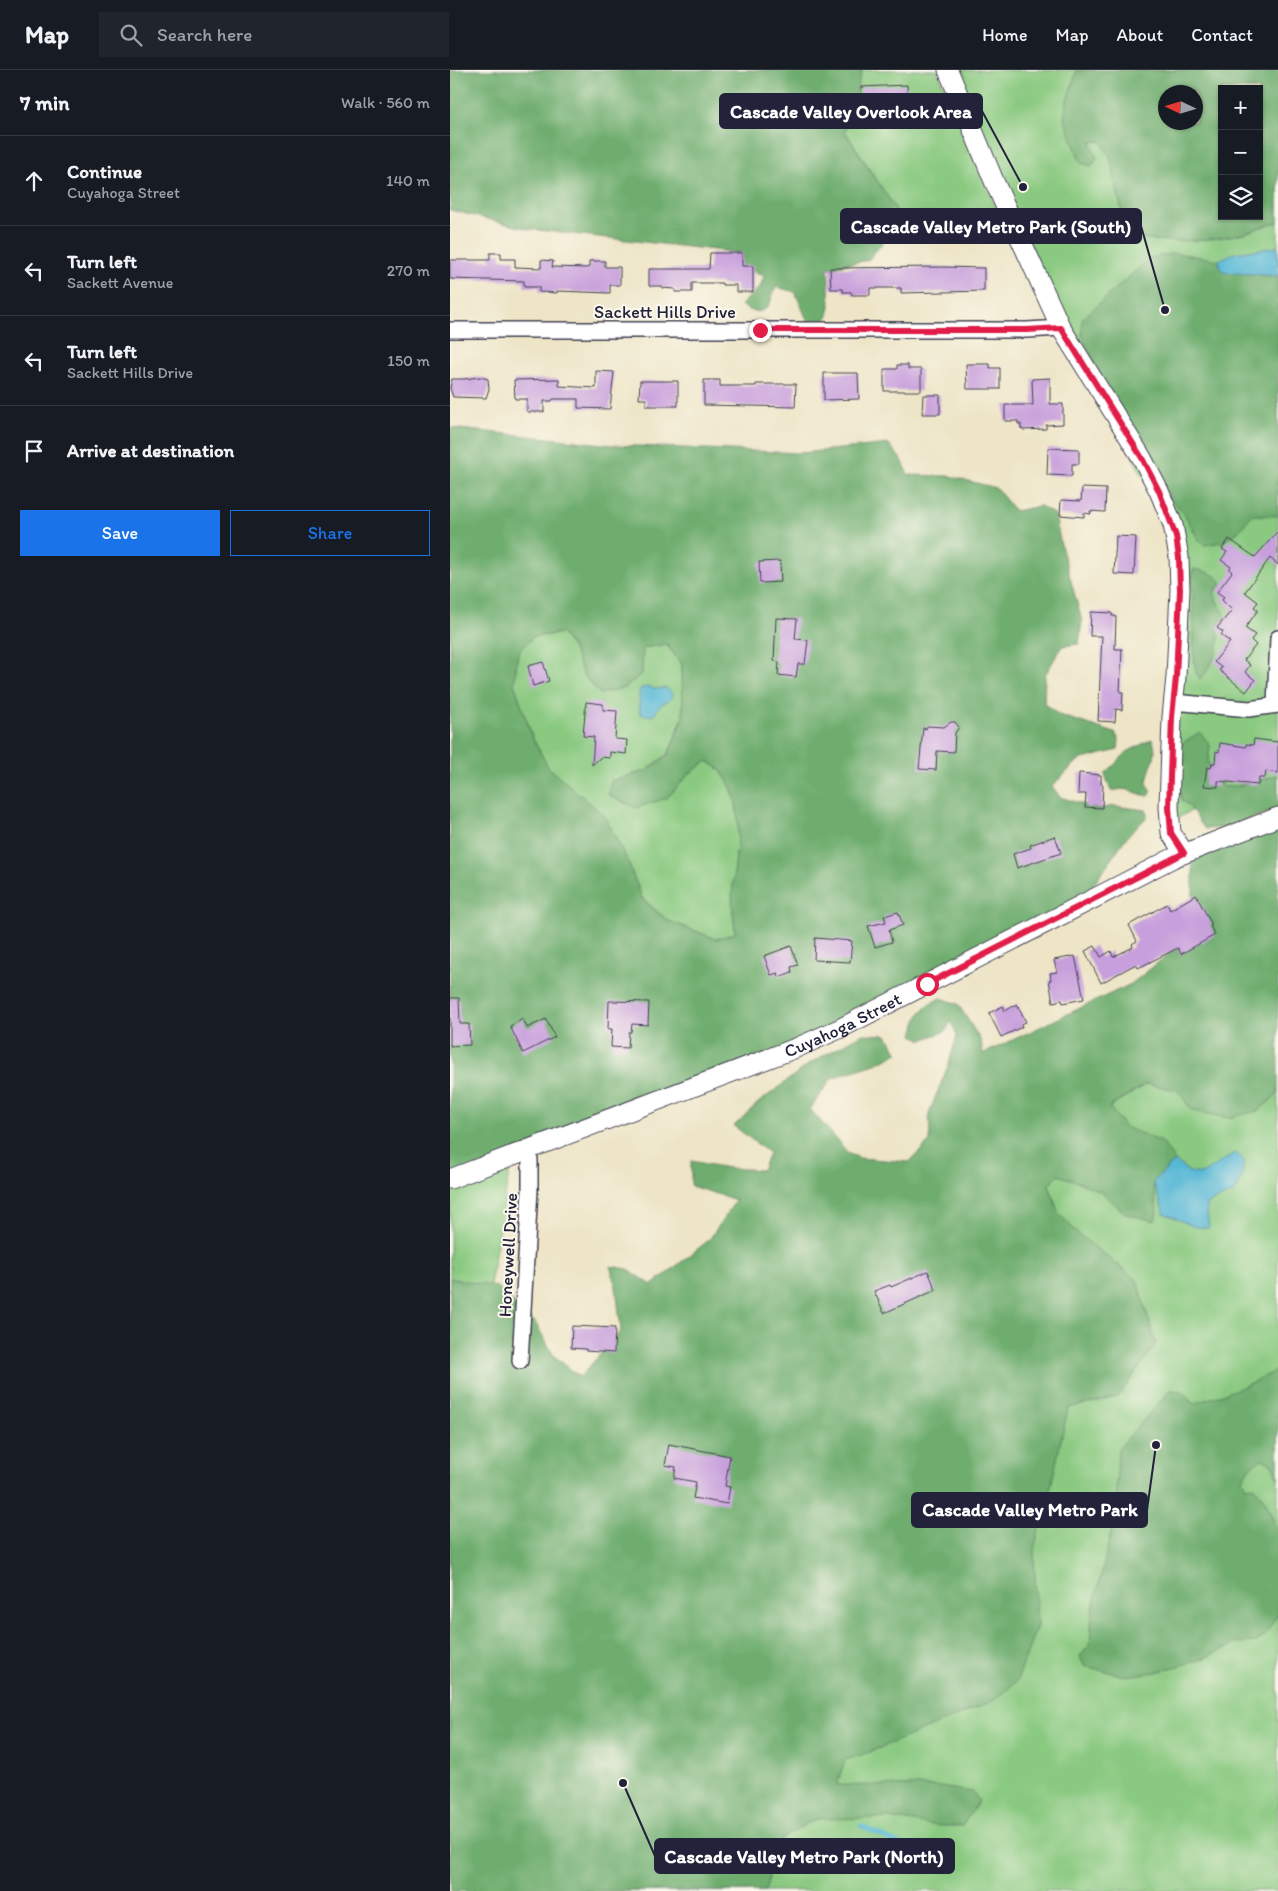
<!DOCTYPE html>
<html lang="en">
<head>
<meta charset="utf-8">
<style>
	body { margin:0; font-family:Itim,sans-serif; background:#20242c; color:#f1f3f6 }
	.controls { position:absolute; right:15px; top:15px; display:grid; overflow:hidden; border-radius:0px; box-shadow:0 1px 4px #0004 }
	.controls button { width:45px; height:45px; display:grid; place-items:center; padding:0; border:0; border-bottom:1px solid #363941; background:#171b24; color:#f1f3f6; font:25px sans-serif }
	.compass { position:absolute; left:708px; top:15px; width:45px; height:45px; border-radius:50%; background:#171b24; box-shadow:0 1px 4px #0004; rotate:274deg }
	.stop { position:absolute; width:15px; height:15px; margin:-11px; border:4px solid #e11d48; border-radius:50%; background:#fff }
	.stop.end { background:#e11d48; border-color:#fff; box-shadow:0 1px 5px #0008 }
	.list { margin:0; padding:0; list-style:none }
	h2 { display:flex; justify-content:space-between; align-items:center; height:65px; margin:0; padding:0 20px; font-size:21px }
	h2 small { font-size:16px; font-weight:400; color:#9ea1a6 }
	.list li { display:grid; grid-template-columns:32px 1fr auto; gap:15px; align-items:center; box-sizing:border-box; height:90px; padding:0 20px; border-top:1px solid #363941 }
	.list b { display:block; font-size:19px; white-space:nowrap }
	.list p { margin:0; font-size:16px; white-space:nowrap; color:#9ea1a6 }
	.list em { font-size:16px; font-style:normal; color:#9ea1a6 }
	.actions { display:flex; gap:10px; padding:15px 20px }
	.actions a { flex:1; padding:11px 0; border:1px solid #1a73e8; border-radius:0px; text-align:center; font-size:18px; color:#1a73e8 }
	.actions .main { background:#1a73e8; color:#fff }
	.icon { flex:none; width:28px; height:28px; fill:none; stroke:currentColor; stroke-width:2; stroke-linecap:round; stroke-linejoin:round }
	.map { position:relative; flex:none; width:828px; height:1821px; overflow:hidden }
	header { display:flex; align-items:center; gap:30px; box-sizing:border-box; height:70px; padding:0 25px; background:#171b24; border-bottom:1px solid #363941 }
	header strong { font-size:24px }
	nav { display:flex; gap:28px; margin-inline-start:auto; font-size:18px }
	.search { width:350px; height:45px; background:#20242c; display:flex; align-items:center; gap:12px; box-sizing:border-box; padding:0 18px; border-radius:0px; color:#9ea1a6; font-size:19px }
	main { display:flex }
	aside { flex:1; background:#171b24 }
	.map>svg:first-child { display:block }
	.green { fill:#89c980; stroke:#56765e; fill-rule:evenodd }
	.forest { fill:#6ead6e; stroke:#486854; fill-rule:evenodd }
	.water { fill:#56b8d5; stroke:#3c6d88 }
	.lines { fill:none; stroke-linecap:round; stroke-linejoin:round }
	.stream { stroke:#56b8d5; stroke-width:4.5 }
	.building { fill:#c79fdc }
	.minor-casing { stroke:#413f50; stroke-width:18 }
	.tertiary-casing { stroke:#413f50; stroke-width:21 }
	.minor { stroke:#fff; stroke-width:15 }
	.tertiary { stroke:#fff; stroke-width:19 }
	.route { stroke:#e11d48; stroke-width:6 }
	.labels { text-anchor:middle; dominant-baseline:central; stroke-width:4; stroke-linejoin:round; paint-order:stroke }
	.street-label { font-size:18px; fill:#22223b; stroke:#fbf7ec }
	.leader { fill:none; stroke:#22223b; stroke-width:2 }
	.callout-dot { fill:#22223b; stroke:#fbf7ec; stroke-width:2 }
	.callout { fill:#22223b; stroke:#22223b; stroke-width:2 }
	.callout-label { font-size:19px; text-anchor:middle; font-weight:bold; fill:#fff }
</style>
</head>
<body>
<header>
<strong>Map</strong>
<div class="search"><svg class="icon" aria-label="search" viewBox="0 0 24 24"><circle cx="10" cy="10" r="6"/><path d="M15 15l6 6"/></svg>Search here</div>
<nav><a>Home</a><a>Map</a><a>About</a><a>Contact</a></nav>
</header>
<main>
<aside>
<h2>7 min<small>Walk · 560 m</small></h2>
<ul class="list">
<li><svg class="icon" aria-label="ahead" viewBox="0 0 24 24"><path d="M12 20V5M6 11l6-6 6 6"/></svg><div><b>Continue</b><p>Cuyahoga Street</p></div><em>140 m</em></li>
<li><svg class="icon" aria-label="left" viewBox="0 0 24 24"><path d="M17 20v-9H6M10 6l-5 5 5 5"/></svg><div><b>Turn left</b><p>Sackett Avenue</p></div><em>270 m</em></li>
<li><svg class="icon" aria-label="left" viewBox="0 0 24 24"><path d="M17 20v-9H6M10 6l-5 5 5 5"/></svg><div><b>Turn left</b><p>Sackett Hills Drive</p></div><em>150 m</em></li>
<li><svg class="icon" aria-label="arrive" viewBox="0 0 24 24"><path d="M6 21V4h12l-3 4 3 4H6"/></svg><div><b>Arrive at destination</b></div></li>
</ul>
<div class="actions"><a class="main">Save</a><a>Share</a></div>
</aside>
<div class="map">
<svg width="828" height="1821" viewBox="0 0 828 1821">
	<rect width="100%" height="100%" fill="#fbf7ec"/>
	<filter id="ink" filterUnits="userSpaceOnUse"><feTurbulence type="fractalNoise" baseFrequency=".02" numOctaves="2"/><feDisplacementMap in="SourceGraphic" scale="10" xChannelSelector="R" yChannelSelector="G"/><feConvolveMatrix kernelMatrix="1 2 1 2 8 2 1 2 1" color-interpolation-filters="sRGB"/></filter>
	<filter id="wash" filterUnits="userSpaceOnUse"><feTurbulence type="fractalNoise" baseFrequency=".0096" numOctaves="4" result="noise"/><feDisplacementMap in="SourceGraphic" scale="20" xChannelSelector="R" yChannelSelector="G"/><feGaussianBlur stdDeviation="1.12" result="paint"/><feColorMatrix in="noise" values="0 0 0 0 0 0 0 0 0 0 0 0 0 0 0 0 0 1.4 0 .05"/><feComposite in="paint" operator="in"/></filter>
	<g filter="url(#wash)">
		<rect width="100%" height="100%" fill="#eee5c7"/>
		<g class="green">
			<polygon points="412,0 487,0 548,142 448,143 395,61"/>
			<path d="M 498,0 L 828,0 L 828,705 L 786,717 L 720,752 L 726,466 L 611,258 ZM 772,19 L 809,19 L 809,146 L 772,146 ZM 716,22 L 746,22 L 746,52 L 716,52 Z"/>
			<path d="M 111,563 L 122,577 L 134,606 L 193,578 L 216,574 L 232,595 L 233,647 L 218,684 L 196,701 L 176,706 L 217,728 L 239,704 L 257,691 C 262,694 269,698 272,703 C 297,735 286,776 283,814 C 281,830 283,847 286,863 L 266,869 L 217,850 L 192,828 L 178,792 L 154,745 L 143,736 L 98,697 L 83,669 L 64,614 L 68,582 L 83,567 Z"/>
			<polygon points="696,1014 728,1020 741,1040 808,1041 828,1024 828,1821 0,1821 0,1585 608,1142 599,1115 659,1038"/>
			<polygon points="62,1086 0,1449 0,1109"/>
		</g>
		<g class="forest">
			<path d="M 0,0 L 412,0 L 395,62 L 448,143 L 439,165 L 418,190 L 378,198 L 380,237 L 377,249 L 358,252 L 345,222 L 326,217 C 323,223 322,227 320,233 C 313,246 300,242 291,235 L 310,217 L 314,206 L 292,196 L 292,183 L 78,159 L 0,140 Z"/>
			<path d="M 627,0 L 828,0 L 828,153 C 815,154 804,161 791,164 C 760,171 715,174 684,167 L 674,152 L 660,87 L 651,71 L 641,72 L 647,89 L 641,96 L 631,93 L 614,48 L 617,30 ZM 772,19 L 809,19 L 809,146 L 772,146 ZM 716,22 L 746,22 L 746,52 L 716,52 Z"/>
			<polygon points="725,183 769,190 769,197 774,202 828,206 828,446 802,445 787,463 772,472 755,475 749,471 735,445 722,430 659,324 632,266 632,249 700,188"/>
			<path d="M 0,358 L 164,375 L 350,383 L 439,374 L 453,392 L 458,405 L 499,406 L 546,418 L 565,441 L 591,436 L 605,445 L 611,475 L 632,551 L 629,574 L 612,576 L 595,605 L 594,633 L 609,645 L 665,663 L 669,670 L 668,680 L 629,690 L 602,716 L 610,727 L 648,739 L 664,736 L 696,740 L 698,746 L 676,768 L 629,835 L 389,959 L 0,1109 ZM 111,563 L 122,577 L 134,606 L 150,624 L 174,618 L 192,604 L 193,578 L 216,574 L 232,594 L 233,647 L 219,684 L 196,701 L 161,711 L 158,725 L 186,738 L 217,728 L 239,704 L 257,691 C 262,694 269,698 272,702 C 297,735 286,776 283,814 C 281,830 284,847 285,863 L 266,869 L 217,850 L 192,829 L 178,792 L 154,745 L 143,736 L 98,697 L 83,669 L 64,614 L 68,583 L 83,567 Z"/>
			<path d="M 744,499 C 753,500 770,505 772,515 L 767,518 L 764,524 C 767,533 773,539 775,548 L 767,558 C 774,573 761,599 750,609 L 746,603 L 744,593 L 743,519 L 741,505 Z"/>
			<path d="M 750,662 L 760,675 L 758,694 L 771,710 L 772,717 C 791,717 810,710 828,705 L 828,739 L 774,758 L 755,759 C 747,750 743,737 732,731 L 724,698 L 731,674 Z"/>
			<path d="M 702,669 C 710,686 699,695 697,712 C 697,715 700,719 701,723 L 699,726 C 682,724 682,716 661,721 L 655,704 L 677,682 Z"/>
			<path d="M 828,748 L 828,1024 L 808,1041 L 778,1048 L 741,1040 L 728,1020 L 696,1014 L 659,1037 L 675,1057 L 712,1072 L 725,1091 L 703,1112 L 707,1142 L 705,1151 L 676,1144 L 653,1123 L 631,1113 L 608,1105 L 599,1115 L 608,1142 L 627,1163 L 687,1210 L 706,1274 L 668,1327 L 618,1338 L 600,1421 L 584,1479 L 587,1556 L 567,1611 L 543,1631 L 420,1682 L 395,1690 L 387,1715 L 483,1716 L 523,1722 L 529,1731 L 512,1756 L 490,1756 L 437,1748 L 368,1749 L 356,1754 L 330,1770 L 315,1821 L 0,1821 L 0,1208 L 47,1217 L 85,1252 L 104,1286 L 130,1307 L 171,1261 L 166,1217 L 160,1196 L 178,1199 L 202,1215 L 259,1170 L 286,1130 L 241,1116 L 241,1091 L 278,1098 L 312,1100 L 319,1083 L 284,1056 L 308,1033 L 362,992 L 413,964 L 437,965 L 448,983 L 425,994 L 382,1008 L 360,1039 L 399,1084 L 410,1088 L 459,1092 L 480,1071 L 479,1043 L 498,996 L 507,966 L 501,951 L 496,961 L 472,970 L 463,965 C 468,944 471,937 491,928 L 508,934 L 531,971 L 533,984 L 681,914 L 730,875 L 743,828 L 743,780 Z"/>
			<polygon points="828,1300 828,1409 822,1394 812,1389 799,1398 792,1410 796,1417 804,1416 816,1432 828,1462 828,1544 814,1567 806,1572 787,1573 750,1590 706,1602 675,1606 634,1596 630,1586 640,1575 642,1543 665,1445 668,1379 720,1320 732,1321 743,1334 788,1319"/>
		</g>
		<g class="water">
			<polygon points="828,177 828,206 774,202 769,197 769,190 784,183"/>
			<path d="M 199,617 L 204,619 L 216,618 C 220,621 223,624 221,629 L 210,635 L 203,646 L 190,644 L 189,624 L 191,618 Z"/>
			<polygon points="785,1083 794,1090 792,1106 785,1122 756,1134 759,1158 745,1157 714,1143 703,1112 725,1091 739,1102 752,1104"/>
		</g>
		<g class="lines">
			<polyline class="stream" points="411,1756 445,1772 477,1792"/>
		</g>
		<g id="blocks">
			<g class="building">
				<polygon points="457,15 459,43 412,45 411,17"/>
				<polygon points="40,183 51,183 51,189 65,189 65,197 91,198 91,190 103,191 102,197 136,198 139,197 139,191 155,191 155,197 170,197 170,215 160,215 160,223 107,221 107,223 89,222 89,217 74,217 74,211 0,209 0,190 40,190"/>
				<polygon points="260,183 292,183 292,196 303,196 303,222 286,222 286,215 272,215 272,213 242,213 242,222 225,222 225,219 212,218 212,216 199,216 199,199 259,199"/>
				<polygon points="493,197 534,198 534,221 451,223 451,218 420,218 420,225 402,225 401,222 393,222 393,219 381,219 380,198"/>
				<polygon points="516,294 540,294 540,298 550,298 550,319 517,319"/>
				<polygon points="447,295 458,295 458,299 471,299 471,321 434,321 434,299 447,299"/>
				<polygon points="146,301 164,302 160,339 128,338 128,329 103,329 102,331 94,331 94,342 77,342 77,329 65,329 64,310 109,309 109,316 146,318"/>
				<polygon points="374,303 408,303 409,329 374,330"/>
				<polygon points="30,307 38,309 39,319 36,328 3,327 0,318 2,309 14,309"/>
				<polygon points="600,308 600,334 613,334 613,354 596,355 596,359 573,360 571,358 571,354 568,354 568,351 555,351 555,335 583,335 582,309"/>
				<polygon points="254,310 270,310 270,316 306,316 306,314 346,314 345,337 254,335"/>
				<polygon points="190,311 228,311 228,336 196,336 196,329 189,329"/>
				<polygon points="473,325 490,325 490,344 472,344"/>
				<polygon points="598,378 629,379 629,394 622,394 622,406 597,405"/>
				<polygon points="632,418 656,419 655,442 640,441 641,444 634,443 634,447 610,445 611,430 631,431"/>
				<polygon points="828,461 828,495 820,488 795,522 808,532 804,537 808,540 795,558 805,565 801,570 806,575 794,590 800,595 795,602 805,610 796,622 769,600 772,598 764,592 780,572 771,565 773,562 767,558 782,540 772,530 774,527 767,522 782,502 779,499 781,497 771,490 777,482 772,479 779,469 805,487"/>
				<polygon points="666,466 686,467 684,505 664,504"/>
				<polygon points="330,491 331,512 310,513 309,492"/>
				<polygon points="641,542 662,543 662,546 666,546 665,579 672,579 670,622 673,622 672,640 666,639 665,652 648,651 652,566 640,566"/>
				<polygon points="326,548 347,549 345,569 358,570 355,594 348,594 346,607 328,605 329,592 324,591"/>
				<polygon points="93,592 99,611 83,616 78,596"/>
				<polygon points="136,632 153,634 153,640 167,641 165,669 177,670 176,684 160,682 160,688 151,687 142,695 144,667 133,666"/>
				<polygon points="501,652 505,652 509,657 505,663 504,682 487,681 486,700 469,699 473,658 476,659 477,656 494,657"/>
				<polygon points="804,669 828,672 828,703 816,701 815,708 809,708 808,715 768,711 768,717 754,716 757,697 761,698 762,693 765,693 766,681 769,682 770,673 796,677 796,674 803,675"/>
				<polygon points="629,703 651,705 651,714 653,714 652,738 635,737 636,724 628,724"/>
				<polygon points="605,766 611,783 567,798 563,784 581,778 580,775"/>
				<polygon points="746,825 762,855 760,856 765,865 731,884 728,878 688,898 686,894 651,913 635,881 645,876 651,887 661,881 663,887 683,877 682,874 687,871 679,855 717,834 720,840"/>
				<polygon points="448,842 453,855 439,860 442,872 425,877 418,856 436,852 434,846"/>
				<polygon points="365,868 402,871 400,892 364,890"/>
				<polygon points="341,876 348,895 341,897 342,902 329,907 328,903 321,905 314,886"/>
				<polygon points="625,886 634,929 613,933 612,930 603,932 599,910 601,910 600,903 607,902 604,890"/>
				<polygon points="0,928 9,928 10,954 19,954 20,975 0,976"/>
				<polygon points="159,931 199,932 198,955 182,954 181,962 179,962 178,978 161,977 162,959 158,959"/>
				<polygon points="567,934 576,952 571,954 572,957 551,967 539,943 553,936 555,941"/>
				<polygon points="73,949 77,958 96,949 105,967 73,983 60,956"/>
				<polygon points="478,1201 486,1220 434,1243 424,1221 440,1215 441,1217"/>
				<polygon points="122,1256 165,1258 164,1283 136,1281 136,1279 121,1278"/>
				<polygon points="219,1374 280,1386 275,1416 280,1417 277,1434 243,1428 246,1412 224,1408 226,1397 215,1395"/>
			</g>
		</g>
	</g>
	<g filter="url(#ink)">
		<use href="#blocks" fill-opacity="0" stroke="#413f50" stroke-width="1"/>
		<g class="lines">
			<defs>
				<g id="minor">
					<polyline points="0,260 577,260 611,258"/>
					<polyline points="724,632 799,639 828,635"/>
					<polyline points="825,635 828,568"/>
					<polyline points="70,1291 80,1120 80,1091 79,1080"/>
				</g>
				<g id="tertiary">
					<polyline points="498,0 544,111 611,258 692,388 709,421 723,455 729,487 730,520 726,607 722,647 719,737 721,763 734,783"/>
					<path id="s1" d="M 0,1109 L 346,978 L 389,959 L 723,788 L 828,747"/>
				</g>
			</defs>
			<use href="#minor" class="minor-casing"/>
			<use href="#tertiary" class="tertiary-casing"/>
			<use href="#minor" class="minor"/>
			<use href="#tertiary" class="tertiary"/>
		</g>
	</g>
	<g class="lines" filter="url(#ink)">
		<polyline class="route" points="310,260 577,260 611,258 692,388 709,421 726,466 729,488 730,520 726,607 722,647 719,737 721,763 734,783 477,914"/>
	</g>
	<g class="labels">
		<g class="street-label">
			<text x="215" y="242">Sackett Hills Drive</text>
			<text stroke="none"><textPath href="#s1" startOffset="422">Cuyahoga Street</textPath></text>
			<text transform="translate(58 1185) rotate(-87)">Honeywell Drive</text>
		</g>
	</g>
	<path class="leader" d="M573 117L532 41M715 240L691 156M706 1375L697 1440M173 1713L205 1786"/>
	<g class="callout-dot">
		<circle cx="573" cy="117" r="5"/>
		<circle cx="715" cy="240" r="5"/>
		<circle cx="706" cy="1375" r="5"/>
		<circle cx="173" cy="1713" r="5"/>
	</g>
	<g class="callout">
		<rect x="270" y="24" width="262" height="34" rx="5"/>
		<rect x="391" y="139" width="300" height="34" rx="5"/>
		<rect x="462" y="1423" width="235" height="34" rx="5"/>
		<rect x="205" y="1769" width="299" height="34" rx="5"/>
	</g>
	<g class="callout-label">
		<text x="401" y="48">Cascade Valley Overlook Area</text>
		<text x="541" y="163">Cascade Valley Metro Park (South)</text>
		<text x="580" y="1446">Cascade Valley Metro Park</text>
		<text x="354" y="1793">Cascade Valley Metro Park (North)</text>
	</g>
</svg>
<div class="controls">
<button>+</button>
<button>−</button>
<button><svg class="icon" aria-label="layers" viewBox="0 0 24 24"><path d="M12 4l9 5-9 5-9-5zM3 14l9 5 9-5"/></svg></button>
</div>
<svg class="compass" viewBox="-18 -18 36 36"><path d="M0-13l5 13h-10z" fill="#e53935"/><path d="M0 13l5-13h-10z" fill="#9ea1a6"/></svg>
<div class="stop" style="left:477px;top:914px"></div>
<div class="stop end" style="left:310px;top:260px"></div>
</div>
</main>
</body>
</html>
